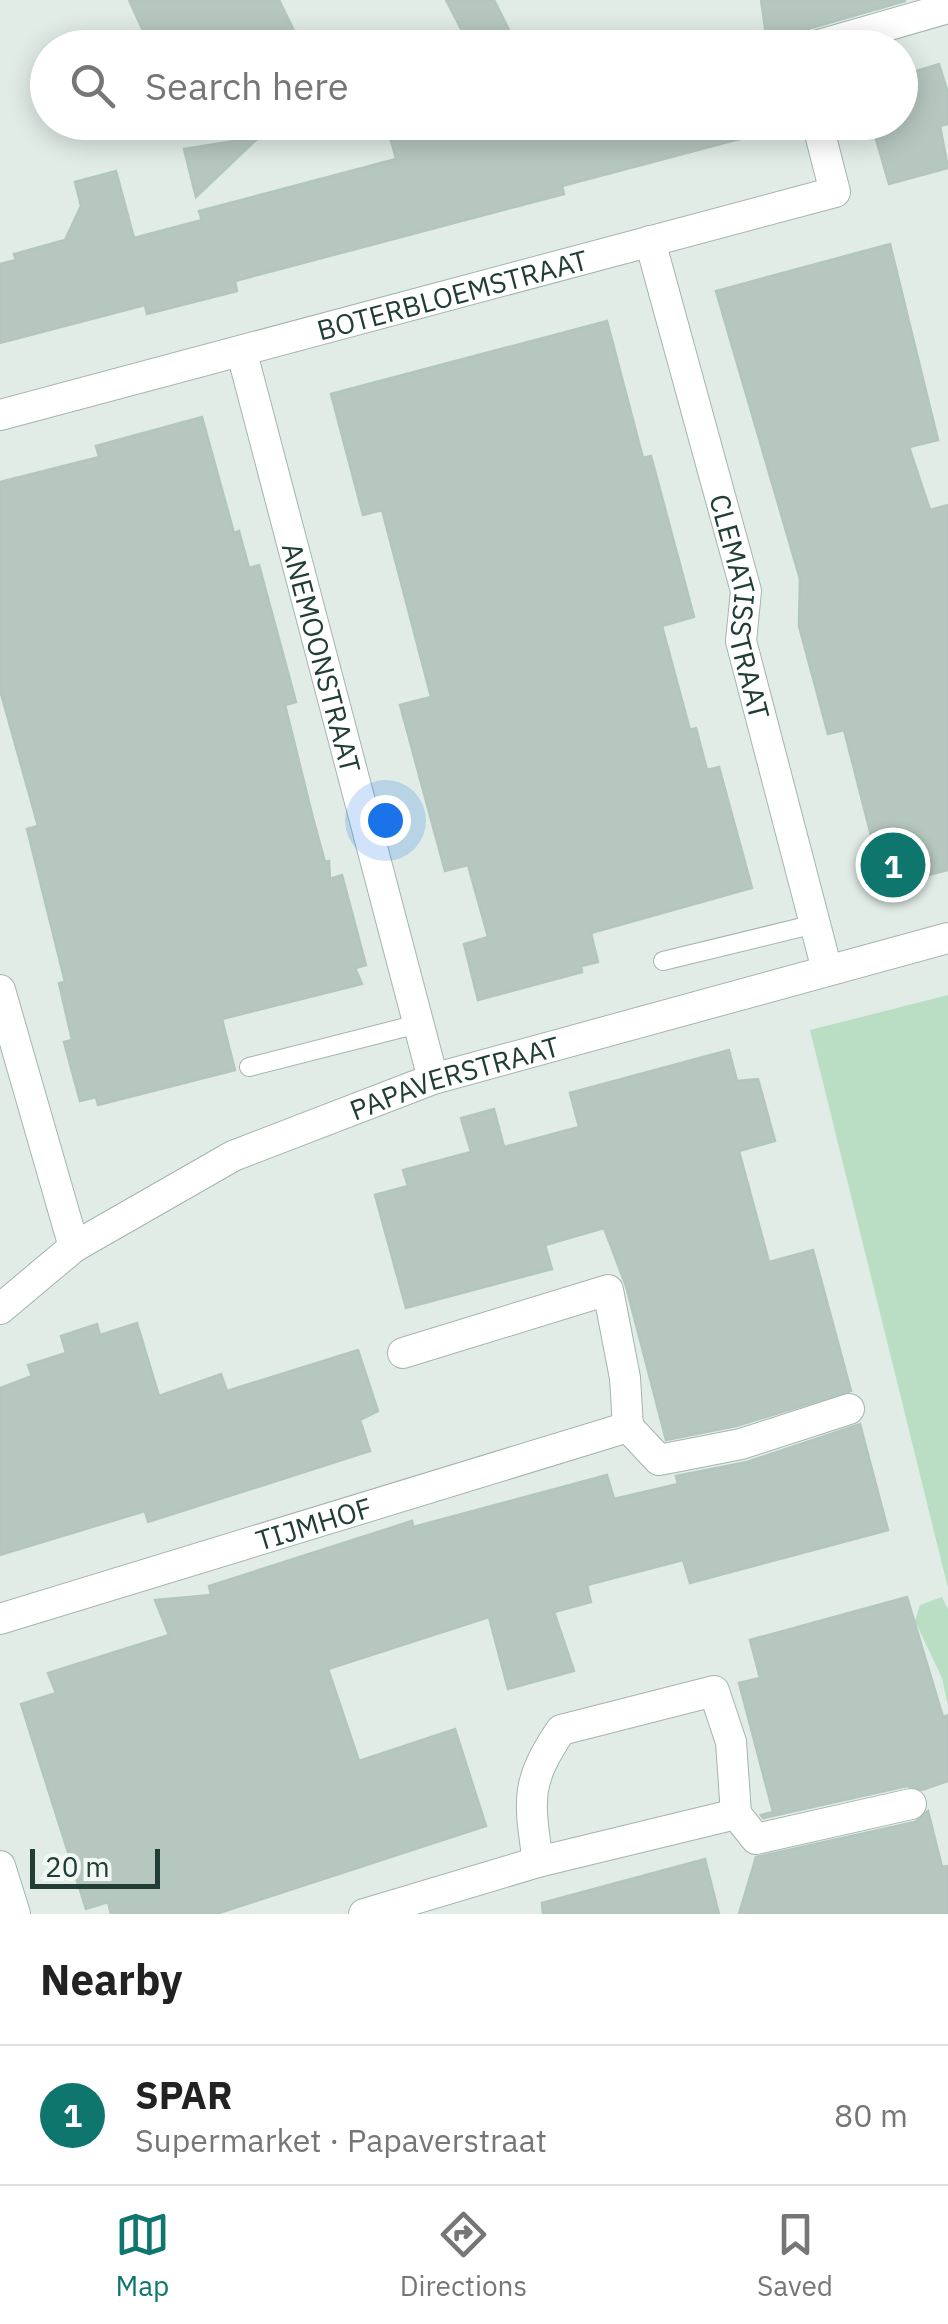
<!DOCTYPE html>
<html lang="en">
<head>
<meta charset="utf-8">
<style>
	body { margin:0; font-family:"IBM Plex Sans",sans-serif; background:#f2f2f2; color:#222 }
	.scale { position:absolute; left:30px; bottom:25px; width:130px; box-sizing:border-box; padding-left:10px; border:5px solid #213d36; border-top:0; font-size:28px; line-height:35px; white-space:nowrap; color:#213d36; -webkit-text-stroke:8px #f2f9f5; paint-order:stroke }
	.you { position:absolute; left:385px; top:820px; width:35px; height:35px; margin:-25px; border:8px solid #fff; border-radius:50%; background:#1a73e8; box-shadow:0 0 0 15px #1a73e833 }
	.badge { display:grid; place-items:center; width:65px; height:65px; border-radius:50%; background:#0f766e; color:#fff; font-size:32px; font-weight:700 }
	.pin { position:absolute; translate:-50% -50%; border:5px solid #fff; box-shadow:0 2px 10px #0006 }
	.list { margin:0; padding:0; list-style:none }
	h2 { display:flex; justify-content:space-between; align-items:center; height:130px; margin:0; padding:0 40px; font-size:42px }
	h2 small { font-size:32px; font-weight:400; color:#767676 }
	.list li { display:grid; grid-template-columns:65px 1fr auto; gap:30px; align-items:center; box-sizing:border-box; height:140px; padding:0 40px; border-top:2px solid #e0e0e0 }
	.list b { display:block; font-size:38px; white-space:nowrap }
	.list p { margin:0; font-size:32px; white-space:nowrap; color:#767676 }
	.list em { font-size:32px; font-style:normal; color:#767676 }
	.icon { flex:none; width:55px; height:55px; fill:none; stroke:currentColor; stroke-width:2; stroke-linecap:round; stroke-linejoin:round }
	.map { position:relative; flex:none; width:948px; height:1914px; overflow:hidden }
	.search { position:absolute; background:#fff; box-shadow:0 5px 25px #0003; left:30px; right:30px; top:30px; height:110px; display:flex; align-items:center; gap:25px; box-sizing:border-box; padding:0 35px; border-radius:55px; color:#767676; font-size:38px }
	.sheet { height:270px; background:#fff }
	nav { display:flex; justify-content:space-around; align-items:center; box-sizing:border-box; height:140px; border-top:2px solid #e0e0e0; background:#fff; font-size:28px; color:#767676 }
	nav a { display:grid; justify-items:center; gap:5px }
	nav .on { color:#0f766e }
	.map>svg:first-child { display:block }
	.green { fill:#b9dec3 }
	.building { fill:#b6c7c0; stroke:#b3c6be; stroke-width:2.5 }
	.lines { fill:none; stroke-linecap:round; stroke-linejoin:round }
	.service-casing { stroke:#a4b4ae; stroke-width:20 }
	.minor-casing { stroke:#a4b4ae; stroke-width:32 }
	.service { stroke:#fff; stroke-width:18 }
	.minor { stroke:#fff; stroke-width:30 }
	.labels { text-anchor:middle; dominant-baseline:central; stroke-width:9; stroke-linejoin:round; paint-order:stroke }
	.street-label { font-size:28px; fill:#213d36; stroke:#f2f9f5 }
</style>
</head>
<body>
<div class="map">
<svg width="948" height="1914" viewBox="0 0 948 1914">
	<rect width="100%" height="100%" fill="#e1ece7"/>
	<g class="green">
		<polygon points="948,995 948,1588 810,1030"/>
		<polygon points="942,1597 948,1609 948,1706 942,1678 915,1621 920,1605"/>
	</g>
	<g class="building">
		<polygon points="129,0 279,0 295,33 266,48 151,48"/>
		<polygon points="446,0 494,0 518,48 471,48"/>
		<polygon points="761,0 905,0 905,1 804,30 795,36 791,48 768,48"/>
		<polygon points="939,64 948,93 948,124 940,126 948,168 889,184 871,122 900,122 900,76"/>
		<polygon points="386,122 756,122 758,134 562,186 564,194 235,281 237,291 147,314 145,305 0,343 0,264 16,260 14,254 65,240 81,206 75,182 116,171 134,238 202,220 199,211 396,159"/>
		<polygon points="259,137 196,197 184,149"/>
		<polygon points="890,244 938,440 909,447 930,510 948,505 948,870 884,886 844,730 828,734 799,626 800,579 716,291"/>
		<polygon points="607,321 643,458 651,456 694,617 662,626 690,730 696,728 707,770 719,767 752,888 591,933 598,962 581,966 582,972 478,1000 464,944 488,937 468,865 445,871 400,705 431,697 382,510 363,515 331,394"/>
		<polygon points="202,417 234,533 239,531 249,568 259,565 296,702 285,705 313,818 325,862 329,861 330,879 342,875 366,965 355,968 362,984 222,1019 235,1070 98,1105 96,1097 80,1101 64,1042 72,1040 59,983 65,982 27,829 38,826 0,690 0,482 99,457 96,446"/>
		<polygon points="729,1050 737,1081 758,1079 775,1141 739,1151 769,1262 813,1250 851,1391 736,1426 666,1440 626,1286 604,1228 545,1245 552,1269 406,1308 375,1195 408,1186 403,1170 471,1152 461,1118 494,1109 504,1147 579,1127 570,1093"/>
		<polygon points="137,1323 159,1396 221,1374 227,1391 358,1350 378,1411 360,1420 370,1451 148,1522 145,1511 0,1555 0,1388 32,1376 28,1365 66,1353 61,1336 97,1324 100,1335"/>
		<polygon points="860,1424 888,1530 690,1583 683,1560 587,1585 591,1602 554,1612 574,1671 508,1689 489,1617 328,1669 359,1761 455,1729 486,1826 216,1914 111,1914 108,1902 86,1909 21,1704 56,1693 48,1673 169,1635 155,1600 211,1595 209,1586 412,1521 413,1527 607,1475 614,1499 678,1484 676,1476 747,1462"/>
		<polygon points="907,1597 943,1717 948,1715 948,1781 922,1790 907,1786 763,1818 761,1815 773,1812 739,1683 760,1678 750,1640"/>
		<polygon points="928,1811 942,1867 948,1866 948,1914 739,1914 756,1857 915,1822"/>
		<polygon points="705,1859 719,1914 543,1914 542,1903"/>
	</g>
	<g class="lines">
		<defs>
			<g id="service">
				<polyline points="663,961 815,924"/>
				<polyline points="249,1067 418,1024"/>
			</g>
			<g id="minor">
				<polyline points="809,48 948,8"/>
				<path id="s1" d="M 650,241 L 746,591 L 741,641 L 827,970"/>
				<path id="s2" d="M 242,353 L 433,1079"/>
				<path id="s3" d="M 0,415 L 835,192 L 817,122"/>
				<polyline points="0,990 74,1247"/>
				<path id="s4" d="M 0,1309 L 74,1247 L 233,1156 L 433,1079 L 948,938"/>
				<polyline points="403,1353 608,1290 625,1378 628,1427"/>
				<path id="s5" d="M 0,1619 L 628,1427 L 659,1460 L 741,1444 L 849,1409"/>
				<polyline points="538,1862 736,1814 756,1839 911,1804"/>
				<polyline points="0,1866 15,1914"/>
				<path d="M 364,1914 L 538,1862 C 529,1800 525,1783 561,1730 L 714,1691 L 731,1742 L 736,1814"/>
			</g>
		</defs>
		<use href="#service" class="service-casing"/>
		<use href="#minor" class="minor-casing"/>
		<use href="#service" class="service"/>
		<use href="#minor" class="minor"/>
	</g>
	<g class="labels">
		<g class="street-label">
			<text stroke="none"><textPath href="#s3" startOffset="468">BOTERBLOEMSTRAAT</textPath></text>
			<text stroke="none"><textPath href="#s1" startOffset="378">CLEMATISSTRAAT</textPath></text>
			<text stroke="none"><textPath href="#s2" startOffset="315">ANEMOONSTRAAT</textPath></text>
			<text stroke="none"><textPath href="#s4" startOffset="515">PAPAVERSTRAAT</textPath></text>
			<text stroke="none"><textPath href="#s5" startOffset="328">TIJMHOF</textPath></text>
		</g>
	</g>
</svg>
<div class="scale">20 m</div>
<div class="you"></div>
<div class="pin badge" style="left:893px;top:865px">1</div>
<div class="search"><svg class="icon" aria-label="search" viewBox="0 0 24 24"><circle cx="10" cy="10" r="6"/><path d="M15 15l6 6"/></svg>Search here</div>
</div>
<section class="sheet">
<h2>Nearby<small></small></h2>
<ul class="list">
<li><span class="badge">1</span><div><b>SPAR</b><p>Supermarket · Papaverstraat</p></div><em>80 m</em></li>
</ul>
</section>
<nav>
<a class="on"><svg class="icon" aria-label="map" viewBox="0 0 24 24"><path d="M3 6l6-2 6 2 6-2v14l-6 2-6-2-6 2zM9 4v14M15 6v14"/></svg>Map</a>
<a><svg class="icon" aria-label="directions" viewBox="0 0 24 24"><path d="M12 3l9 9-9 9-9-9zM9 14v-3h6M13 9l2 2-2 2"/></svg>Directions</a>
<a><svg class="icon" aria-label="saved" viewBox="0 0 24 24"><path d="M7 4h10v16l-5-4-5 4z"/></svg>Saved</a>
</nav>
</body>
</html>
